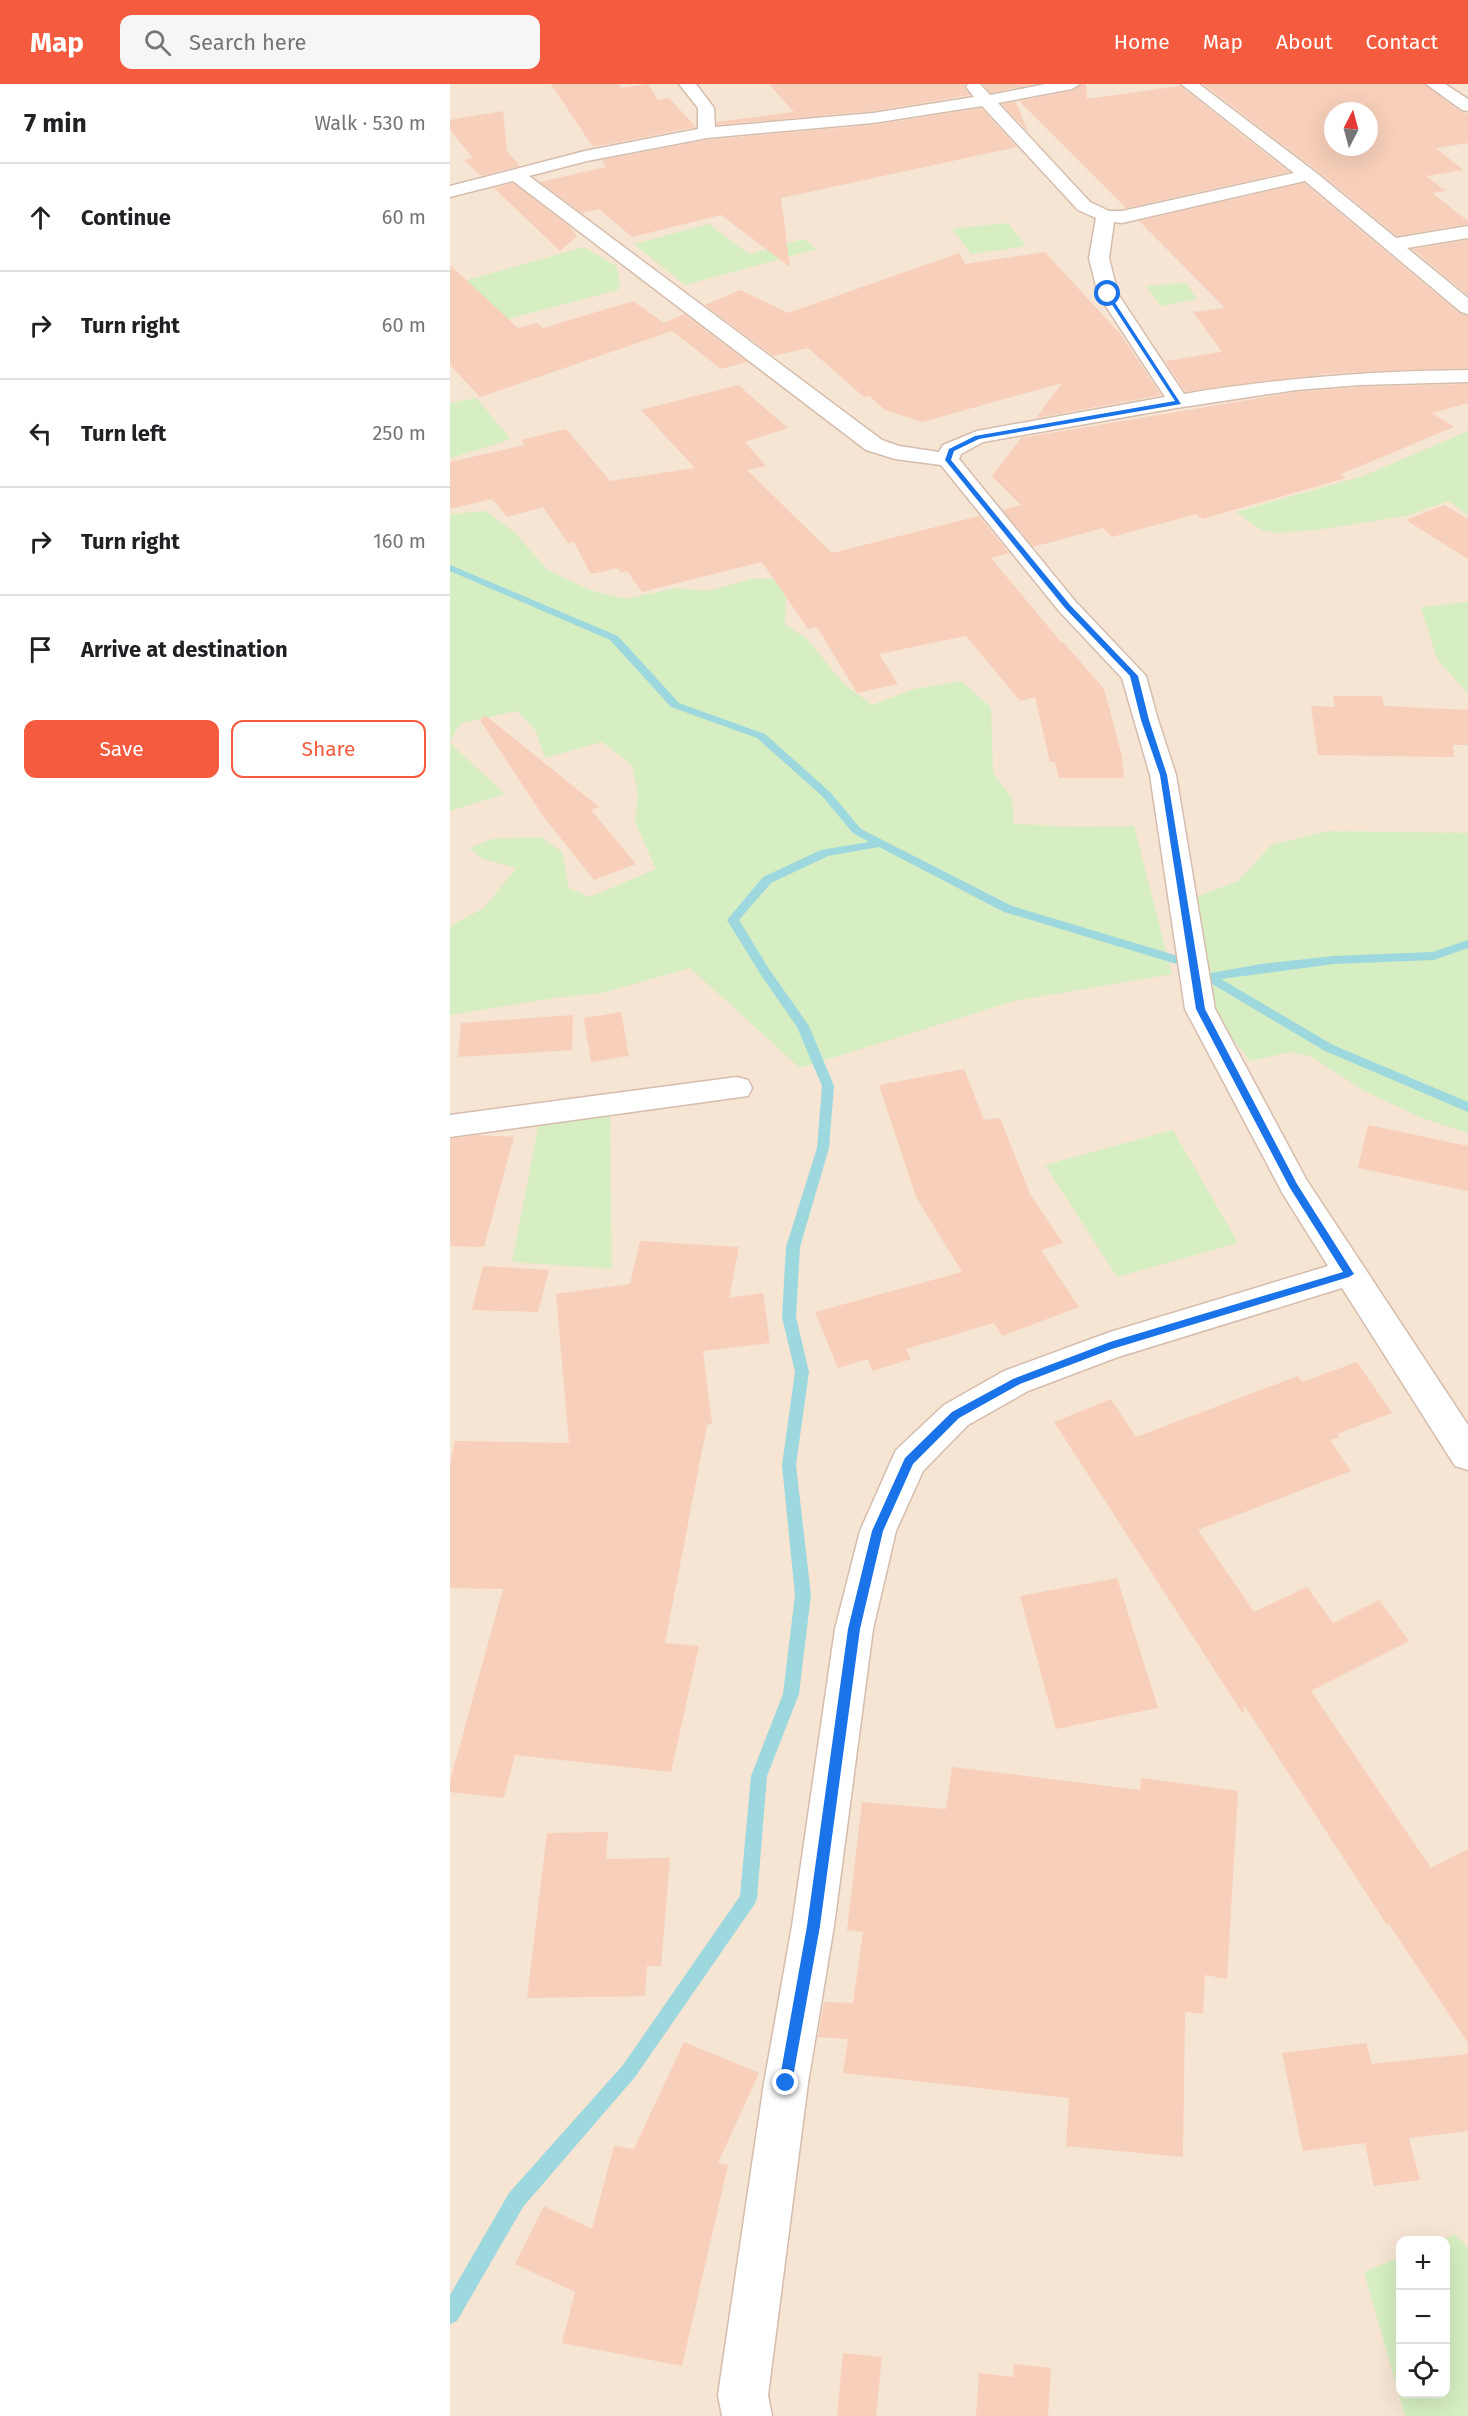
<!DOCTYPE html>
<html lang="en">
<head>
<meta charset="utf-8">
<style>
	body { margin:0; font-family:"Fira Sans",sans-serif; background:#f6f6f6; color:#202124 }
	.controls { position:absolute; right:18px; bottom:18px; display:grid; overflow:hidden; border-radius:12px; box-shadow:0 6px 24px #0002 }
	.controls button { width:54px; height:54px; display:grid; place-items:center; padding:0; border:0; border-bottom:2px solid #e0e0e0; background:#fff; color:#202124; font:30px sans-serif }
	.compass { position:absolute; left:874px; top:18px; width:54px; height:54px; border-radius:50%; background:#fff; box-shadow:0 6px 24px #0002; rotate:6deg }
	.stop { position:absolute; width:18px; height:18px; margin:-14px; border:4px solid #1a73e8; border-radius:50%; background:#fff }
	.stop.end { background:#1a73e8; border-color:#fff; box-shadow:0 2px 6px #0008 }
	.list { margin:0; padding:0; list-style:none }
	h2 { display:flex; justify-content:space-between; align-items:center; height:78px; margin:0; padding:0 24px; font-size:26px }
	h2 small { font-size:20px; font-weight:400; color:#757577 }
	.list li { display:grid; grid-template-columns:39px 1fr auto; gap:18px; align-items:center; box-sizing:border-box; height:108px; padding:0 24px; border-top:2px solid #e0e0e0 }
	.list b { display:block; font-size:22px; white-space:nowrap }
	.list em { font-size:20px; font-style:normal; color:#757577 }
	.actions { display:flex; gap:12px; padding:18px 24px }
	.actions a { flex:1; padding:14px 0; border:2px solid #f55b3f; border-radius:12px; text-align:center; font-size:21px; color:#f55b3f }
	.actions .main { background:#f55b3f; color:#fff }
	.icon { flex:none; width:33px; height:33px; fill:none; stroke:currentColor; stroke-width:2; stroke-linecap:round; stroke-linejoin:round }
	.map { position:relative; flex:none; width:1018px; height:2332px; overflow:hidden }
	header { display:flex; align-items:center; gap:36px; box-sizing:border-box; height:84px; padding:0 30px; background:#f55b3f; color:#fff }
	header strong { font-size:28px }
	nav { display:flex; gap:33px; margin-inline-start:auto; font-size:21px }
	.search { width:420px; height:54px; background:#f6f6f6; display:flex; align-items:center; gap:15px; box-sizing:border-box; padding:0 21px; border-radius:12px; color:#757577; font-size:22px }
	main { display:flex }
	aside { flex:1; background:#fff }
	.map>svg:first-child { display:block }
	.residential { fill:#f7e5d3; fill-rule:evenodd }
	.green { fill:#d7eec2 }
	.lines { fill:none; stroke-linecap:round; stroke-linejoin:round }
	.stream { fill:#9dd8de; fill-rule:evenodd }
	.building { fill:#f7cfba; fill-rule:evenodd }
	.street-casing { stroke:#d5bcad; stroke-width:3 }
	.street { fill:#fff; fill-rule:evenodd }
	.route { fill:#1a73e8 }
</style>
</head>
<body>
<header>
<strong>Map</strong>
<div class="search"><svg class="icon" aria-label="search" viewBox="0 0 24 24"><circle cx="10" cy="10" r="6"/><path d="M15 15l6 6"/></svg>Search here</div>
<nav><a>Home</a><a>Map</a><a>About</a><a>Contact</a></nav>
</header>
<main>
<aside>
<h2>7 min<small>Walk · 530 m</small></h2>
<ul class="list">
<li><svg class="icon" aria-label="ahead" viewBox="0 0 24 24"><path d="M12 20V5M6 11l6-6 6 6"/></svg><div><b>Continue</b></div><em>60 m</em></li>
<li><svg class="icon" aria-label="right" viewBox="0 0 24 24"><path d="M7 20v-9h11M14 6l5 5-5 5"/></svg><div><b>Turn right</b></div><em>60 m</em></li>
<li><svg class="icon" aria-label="left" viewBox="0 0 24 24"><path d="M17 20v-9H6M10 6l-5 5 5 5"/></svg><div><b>Turn left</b></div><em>250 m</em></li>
<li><svg class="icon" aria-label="right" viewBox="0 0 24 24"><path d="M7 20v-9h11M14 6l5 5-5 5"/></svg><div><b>Turn right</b></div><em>160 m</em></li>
<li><svg class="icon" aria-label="arrive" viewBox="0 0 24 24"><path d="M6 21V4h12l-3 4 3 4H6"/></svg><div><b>Arrive at destination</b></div></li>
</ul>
<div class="actions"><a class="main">Save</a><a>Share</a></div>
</aside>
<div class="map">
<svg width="1018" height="2332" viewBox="0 0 1018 2332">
	<rect width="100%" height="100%" fill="#fff3e6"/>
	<path class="residential" d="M 0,0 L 1018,0 L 1018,2332 L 0,2332 ZM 883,27 L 919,27 L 919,63 L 883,63 ZM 950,2156 L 996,2156 L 996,2310 L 950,2310 Z"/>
	<g class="green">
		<polygon points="558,139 576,162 521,170 502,145"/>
		<polygon points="259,140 299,170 354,155 367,165 235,201 184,160"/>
		<polygon points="134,163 166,182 170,200 168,206 35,241 0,201"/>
		<polygon points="733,199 737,200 747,215 711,222 696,202"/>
		<polygon points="26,314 60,354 53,358 0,374 0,319"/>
		<polygon points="1018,347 1018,431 999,417 955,432 867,446 827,449 811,446 786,428 913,392"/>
		<polygon points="36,427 64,448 98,486 140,506 175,515 227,504 258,507 301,495 337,495 335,540 357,555 394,600 422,621 464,605 511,597 541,623 543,689 562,714 564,740 630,743 684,742 722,890 564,917 350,984 240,884 152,909 104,914 0,931 0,842 34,824 66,784 33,775 19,764 42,755 91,753 112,768 119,804 140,813 206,785 185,738 188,710 182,681 152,658 95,674 86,647 67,627 11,639 0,657 0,430"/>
		<polygon points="1018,518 1018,610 987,575 971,523"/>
		<polygon points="0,659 55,710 0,727"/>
		<polygon points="878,747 1018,749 1018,1049 972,1034 916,1008 860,972 840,968 801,977 765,935 746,813 788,797 821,761"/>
		<polygon points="160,1032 162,1185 62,1178 90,1033"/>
		<polygon points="723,1046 788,1159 667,1193 595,1081"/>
		<polygon points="1005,2150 1018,2164 1018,2332 955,2332 914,2188 950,2173 950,2310 996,2310 996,2156 990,2156"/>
	</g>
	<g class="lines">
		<polygon class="stream" points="0,481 168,552 229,619 315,650 380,708 411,745 562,822 738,875 761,889 811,880 884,872 983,868 1018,856 1018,864 984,876 884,880 771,895 883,961 1018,1018 1018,1028 875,967 730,881 554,828 429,763 378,772 321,799 289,836 319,885 359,942 384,1002 379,1064 350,1163 346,1233 359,1288 346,1381 361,1511 349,1610 317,1692 307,1815 304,1821 185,1993 73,2123 7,2237 0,2240 0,2211 59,2109 173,1981 290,1812 301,1692 333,1610 345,1511 332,1381 345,1288 332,1233 336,1163 367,1064 372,1002 347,943 311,891 277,836 313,793 371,766 419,758 403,749 372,712 307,654 221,623 160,556 0,487"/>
	</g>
	<g class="building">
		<polygon points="101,0 169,0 171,4 198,0 208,16 219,14 246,43 143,63"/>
		<polygon points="319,0 515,0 514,4 520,11 423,27 267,41 267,38 344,28"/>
		<polygon points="533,0 584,0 541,9"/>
		<polygon points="632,0 636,0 637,15 730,2 839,88 676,124 569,17 622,7"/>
		<path d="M 753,0 L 974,0 L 1011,28 L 1018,30 L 1018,59 L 986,64 L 1013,86 L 976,92 L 996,107 L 982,109 L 1018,137 L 1018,140 L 947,152 L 865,85 ZM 883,27 L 919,27 L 919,63 L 883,63 Z"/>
		<polygon points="566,18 578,48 552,20"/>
		<polygon points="531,24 567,63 331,114 340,183 271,131 182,153 149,125 132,129 90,98 156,83 152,76 257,56 423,41"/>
		<polygon points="53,27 57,67 70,82 31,92 14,76 23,74 0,46 0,36"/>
		<polygon points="63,99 120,143 127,152 110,167 44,104"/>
		<polygon points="854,99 1010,230 1018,232 1018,284 875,290 735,308 715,277 772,268 743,228 775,224 689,137"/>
		<polygon points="1018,156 1018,211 962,165"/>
		<polygon points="595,168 672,252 711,311 586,334 612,299 472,338 435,326 419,312 414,313 358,264 323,272 255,221 290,206 338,229 509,169 515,180"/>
		<polygon points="0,181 68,244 87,239 93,244 183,217 214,239 234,230 297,278 271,285 222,247 30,313 0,281"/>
		<polygon points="1018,300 1018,319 982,329 1004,343 891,390 896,394 752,435 746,430 662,453 653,444 583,463 553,426 571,421 542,392 571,354 846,308 910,303"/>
		<polygon points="288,301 338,344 295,358 316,382 297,386 382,469 529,432 559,469 541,474 611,558 613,558 654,605 672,672 674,694 609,694 605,678 600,678 585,613 570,617 516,552 429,570 448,600 407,609 367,543 358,545 312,478 192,508 177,487 171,489 168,484 141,490 124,458 118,459 93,423 57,433 42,415 0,425 0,378 75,361 71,356 116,345 160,397 245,384 191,326"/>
		<polygon points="994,421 1018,435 1018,475 956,436"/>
		<polygon points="883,612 932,612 934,622 1018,626 1018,661 1003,661 1004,673 868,671 861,622 885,623"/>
		<polygon points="35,631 149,723 141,726 186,780 144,796 93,732 30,636"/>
		<polygon points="171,928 179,972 141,978 134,934"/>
		<polygon points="123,931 122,966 8,973 11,939"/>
		<polygon points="514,985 534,1036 550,1034 580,1110 613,1159 591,1166 629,1223 552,1252 544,1239 456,1265 461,1275 422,1287 418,1275 388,1284 365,1228 512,1188 466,1113 429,1001"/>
		<polygon points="918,1041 1018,1062 1018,1107 908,1084"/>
		<polygon points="27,1051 64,1053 34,1163 0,1162 0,1055"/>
		<polygon points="190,1157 289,1163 279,1214 313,1209 320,1259 253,1267 262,1340 257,1341 215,1559 249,1562 221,1688 65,1671 54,1714 0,1708 0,1697 53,1505 0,1504 0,1380 5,1357 119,1359 106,1210 180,1200"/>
		<polygon points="33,1182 99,1186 88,1228 22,1226"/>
		<polygon points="907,1278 942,1329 887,1350 890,1353 880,1356 901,1387 748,1446 804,1528 857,1503 883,1539 929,1516 959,1557 861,1607 981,1784 1018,1765 1018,1959 939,1840 937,1841 794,1621 793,1630 604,1338 661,1315 686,1353 848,1292 852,1298"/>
		<polygon points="667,1494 708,1624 606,1645 570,1512"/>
		<polygon points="502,1683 690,1706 691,1694 788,1707 777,1895 755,1891 753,1930 735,1928 733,2073 616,2062 619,2014 393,1989 398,1955 368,1953 374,1918 403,1919 413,1848 397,1846 412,1718 496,1725"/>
		<polygon points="158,1748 156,1775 220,1774 211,1882 197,1882 195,1912 77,1914 97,1749"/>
		<polygon points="234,1958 309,1989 268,2079 278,2081 232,2282 112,2259 125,2208 65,2180 94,2122 142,2145 164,2062 184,2065"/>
		<polygon points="916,1959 922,1980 1018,1970 1018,2047 959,2054 970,2096 924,2102 915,2059 853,2067 832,1969"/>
		<polygon points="393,2269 432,2273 426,2332 387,2332"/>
		<polygon points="564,2280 601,2284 598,2332 526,2332 529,2289 563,2293"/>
	</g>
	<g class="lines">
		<defs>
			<g id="street">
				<path d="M 229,0 L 246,0 L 264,24 L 265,43 L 423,29 L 524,13 L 516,3 L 518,0 L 530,0 L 540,11 L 596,0 L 630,0 L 622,5 L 548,19 L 640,118 L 659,127 L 672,127 L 844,89 L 731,0 L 749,0 L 864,87 L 946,154 L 1018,142 L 1018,154 L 957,164 L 1018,214 L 1018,230 L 1011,228 L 855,97 L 672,139 L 664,138 L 659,174 L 668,210 L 734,310 C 829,294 922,287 1018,286 L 1018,298 L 910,301 L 846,306 L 726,324 L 533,358 L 511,370 L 509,375 L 625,517 L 696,592 L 708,636 L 726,691 L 765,925 L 856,1095 L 1018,1341 L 1018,1386 L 1005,1382 L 892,1204 L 668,1273 L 578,1307 L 518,1341 L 473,1387 L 446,1447 L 423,1545 L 384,1842 L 358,1999 L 318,2311 L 322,2332 L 272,2332 L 268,2311 L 314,1999 L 342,1842 L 385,1545 L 410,1447 L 441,1377 L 446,1366 L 494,1321 L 554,1287 L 660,1248 L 878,1182 L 833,1110 L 735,925 L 700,691 L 672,594 L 609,527 L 491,381 L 445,375 L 416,366 L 63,97 L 0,113 L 0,102 L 135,67 L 248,45 L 248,24 ZM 532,22 L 628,126 L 646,134 L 639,174 L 648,210 L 715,313 L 527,347 L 493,361 L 489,368 L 449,362 L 432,356 L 79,92 L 137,77 L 257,54 L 423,39 Z"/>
				<polygon points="976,0 995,0 1018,15 1018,27 1012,26"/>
				<polygon points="287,993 298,996 302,1004 298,1012 0,1053 0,1031"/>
			</g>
		</defs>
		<use href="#street" class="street-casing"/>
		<use href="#street" class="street"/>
	</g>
	<polygon class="route" points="658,208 731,320 529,355 504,367 501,376 620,521 688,592 699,636 717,691 755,925 847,1100 904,1190 899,1193 662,1265 570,1300 509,1334 463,1380 433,1447 410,1545 370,1842 342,1999 341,2004 336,2006 331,2004 329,1999 357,1842 398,1545 422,1447 455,1374 502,1328 563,1295 660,1258 893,1188 840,1104 746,925 710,691 691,636 680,592 615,524 495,376 499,365 525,352 725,317 655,210"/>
</svg>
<div class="controls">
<button>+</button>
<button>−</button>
<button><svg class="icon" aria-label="locate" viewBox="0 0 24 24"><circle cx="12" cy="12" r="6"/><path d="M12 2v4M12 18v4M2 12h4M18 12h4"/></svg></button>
</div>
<svg class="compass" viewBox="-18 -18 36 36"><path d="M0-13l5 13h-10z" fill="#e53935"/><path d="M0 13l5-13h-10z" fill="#757577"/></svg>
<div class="stop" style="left:658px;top:210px"></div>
<div class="stop end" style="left:336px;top:1999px"></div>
</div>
</main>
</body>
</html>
